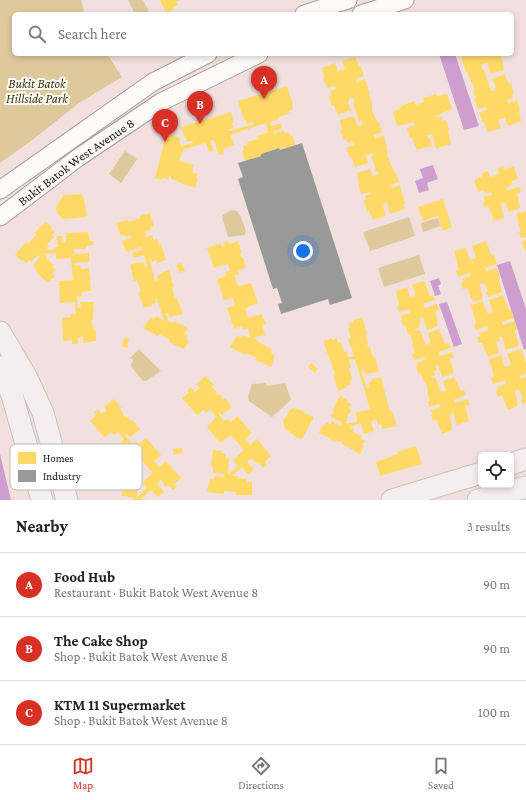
<!DOCTYPE html>
<html lang="en">
<head>
<meta charset="utf-8">
<style>
	body { margin:0; font-family:"Crimson Pro",serif; background:#f6f6f6; color:#222 }
	.controls { position:absolute; right:12px; bottom:12px; display:grid; overflow:hidden; border-radius:6px; box-shadow:0 2px 6px #0003 }
	.controls button { width:36px; height:36px; display:grid; place-items:center; padding:0; border:0; border-bottom:1px solid #e0e0e0; background:#fff; color:#222; font:20px sans-serif }
	.you { position:absolute; left:303px; top:251px; width:14px; height:14px; margin:-10px; border:3px solid #fff; border-radius:50%; background:#1a73e8; box-shadow:0 0 0 6px #1a73e833 }
	.badge { display:grid; place-items:center; width:26px; height:26px; border-radius:50%; background:#d93025; color:#fff; font-size:13px; font-weight:700 }
	.pin { position:absolute; translate:-50% -33px; filter:drop-shadow(0 1px 2px #0008) }
	.pin::after { content:''; position:absolute; top:21px; width:14px; height:12px; background:inherit; clip-path:polygon(0 0,100% 0,50% 100%) }
	.list { margin:0; padding:0; list-style:none }
	h2 { display:flex; justify-content:space-between; align-items:center; height:52px; margin:0; padding:0 16px; font-size:17px }
	h2 small { font-size:13px; font-weight:400; color:#767676 }
	.list li { display:grid; grid-template-columns:26px 1fr auto; gap:12px; align-items:center; box-sizing:border-box; height:64px; padding:0 16px; border-top:1px solid #e0e0e0 }
	.list b { display:block; font-size:15px; white-space:nowrap }
	.list p { margin:0; font-size:13px; white-space:nowrap; color:#767676 }
	.list em { font-size:13px; font-style:normal; color:#767676 }
	.icon { flex:none; width:22px; height:22px; fill:none; stroke:currentColor; stroke-width:2; stroke-linecap:round; stroke-linejoin:round }
	.map { position:relative; flex:none; width:526px; height:500px; overflow:hidden }
	.search { position:absolute; background:#fff; box-shadow:0 2px 6px #0003; left:12px; right:12px; top:12px; height:44px; display:flex; align-items:center; gap:10px; box-sizing:border-box; padding:0 14px; border-radius:6px; color:#767676; font-size:15px }
	.sheet { height:244px; background:#fff }
	nav { display:flex; justify-content:space-around; align-items:center; box-sizing:border-box; height:56px; border-top:1px solid #e0e0e0; background:#fff; font-size:11px; color:#767676 }
	nav a { display:grid; justify-items:center; gap:2px }
	nav .on { color:#d93025 }
	.map>svg:first-child { display:block }
	.green { fill:#ddc99c }
	.water { fill:#cd9ecf }
	.homes { fill:#ffd966 }
	.industry { fill:#999 }
	.lines { fill:none; stroke-linecap:round; stroke-linejoin:round }
	.minor-casing { stroke:#a89b99; stroke-width:19 }
	.major-casing { stroke:#c9c1bf; stroke-width:23 }
	.minor { stroke:#fdfafa; stroke-width:17 }
	.major { stroke:#f5eef0; stroke-width:21 }
	.labels { text-anchor:middle; dominant-baseline:central; stroke-width:4; stroke-linejoin:round; paint-order:stroke }
	.park-label { font-size:13px; font-style:italic; fill:#3d3307; stroke:#fff }
	.street-label { font-size:13px; fill:#1f1513; stroke:#fff }
	.key { fill:#fff; stroke:#bcb9b8; stroke-width:1 }
	.key-label { font-size:11px; fill:#1f1513 }
</style>
</head>
<body>
<div class="map">
<svg width="526" height="500" viewBox="0 0 526 500">
	<rect width="100%" height="100%" fill="#f1e0dd"/>
	<g class="green">
		<polygon points="0,0 81,0 85,14 14,14 14,54 107,54 122,77 79,103 31,141 0,163"/>
		<polygon points="128,0 143,0 150,14 135,14"/>
		<polygon points="125,151 137,159 121,183 109,174"/>
		<polygon points="231,210 237,211 241,217 246,231 245,235 228,237 222,217 223,215"/>
		<polygon points="409,217 415,236 370,251 363,232"/>
		<polygon points="438,218 441,226 423,232 421,223"/>
		<polygon points="419,255 425,274 384,287 378,268"/>
		<polygon points="139,349 161,371 146,381 143,381 131,366 133,360 130,358"/>
		<polygon points="265,383 268,386 285,383 291,400 272,417 249,401 248,396 252,384"/>
	</g>
	<g class="water">
		<polygon points="439,54 455,54 479,126 464,130"/>
		<polygon points="433,165 438,179 427,183 429,190 419,193 415,181 423,178 420,169"/>
		<polygon points="510,261 526,309 526,349 524,350 497,265"/>
		<polygon points="439,278 441,284 438,286 441,294 435,296 430,281"/>
		<polygon points="447,302 462,344 454,347 439,304"/>
		<polygon points="0,454 11,500 0,500"/>
	</g>
	<g class="homes">
		<polygon points="160,0 180,0 176,2 178,5 173,8 174,9 166,13"/>
		<polygon points="469,54 501,54 504,70 491,74 487,63 481,65 483,70 484,69 491,91 495,90 494,88 496,87 492,79 505,74 509,84 511,83 514,94 512,94 513,98 507,100 508,103 517,100 520,111 519,111 521,121 508,126 505,118 498,120 501,128 488,132 484,122 483,123 479,113 487,110 486,107 478,109 474,99 476,98 473,91 475,90 467,72 466,72 461,57"/>
		<polygon points="355,57 359,66 361,66 364,76 356,79 357,82 365,79 370,94 369,95 372,104 372,110 377,122 379,122 382,132 374,135 375,138 384,136 387,146 386,147 388,154 387,155 394,172 395,171 399,182 391,185 392,188 400,185 405,204 403,204 405,209 390,214 387,203 383,204 384,207 383,207 386,216 373,220 369,211 367,212 364,201 366,200 365,196 371,194 370,192 361,194 358,184 359,183 357,173 370,169 372,176 379,174 378,171 376,172 374,164 371,157 373,156 372,153 366,155 368,163 355,167 351,157 350,158 346,148 354,145 353,141 348,143 346,139 344,140 340,130 342,130 340,120 353,116 358,126 363,125 361,121 359,122 353,103 355,103 353,98 349,99 349,101 348,102 351,110 338,115 334,105 332,106 329,96 332,95 330,91 336,89 335,86 327,88 323,78 324,77 322,68 335,63 338,71 345,69 342,61"/>
		<polygon points="287,86 293,104 292,105 293,110 288,111 289,114 278,117 279,119 270,122 272,126 281,123 282,129 273,132 274,134 284,130 285,133 289,132 291,136 293,136 295,145 280,150 279,148 261,154 261,156 245,161 242,151 244,151 243,146 248,144 247,142 258,139 257,136 268,132 266,123 230,135 234,145 223,149 224,154 219,155 214,140 210,141 214,151 209,152 206,143 184,149 179,160 183,162 194,165 192,172 198,174 196,178 198,179 195,188 180,183 180,182 171,179 171,176 169,175 168,180 163,178 163,180 155,178 165,139 166,139 167,133 180,138 179,143 181,144 181,146 193,143 192,141 187,142 186,138 185,138 181,127 231,112 234,123 232,123 234,128 229,129 230,131 254,124 253,122 247,124 246,120 244,120 238,101"/>
		<polygon points="436,94 437,96 447,94 452,109 436,116 436,118 442,117 443,121 446,120 449,130 448,131 451,144 436,149 432,134 427,135 428,138 430,138 432,146 417,150 412,138 410,138 407,128 415,125 414,122 397,126 393,112 402,107 401,106 414,101 416,105 424,102 423,98"/>
		<polygon points="503,167 503,169 514,167 518,179 512,181 511,185 506,188 507,190 519,187 521,192 517,193 520,208 509,212 505,202 501,203 504,218 494,221 488,206 484,207 483,202 485,202 483,197 492,195 491,192 486,193 483,190 478,192 474,180 483,176 482,173 488,171 490,177 499,174 497,169"/>
		<polygon points="81,194 84,198 87,215 85,217 66,219 63,219 57,213 56,207 64,195"/>
		<polygon points="443,199 452,227 443,231 438,216 423,221 418,207"/>
		<polygon points="526,211 526,237 521,238 519,232 521,232 516,214"/>
		<polygon points="150,213 154,226 150,227 151,230 145,232 146,237 152,235 153,240 157,239 159,245 161,244 166,260 157,263 156,260 152,262 150,258 149,258 155,281 158,280 157,276 161,274 161,273 169,270 174,287 172,287 175,299 177,298 183,314 169,317 168,313 165,313 168,321 173,323 174,321 188,328 184,333 188,336 186,339 189,341 184,349 169,342 170,340 159,334 158,336 143,328 151,317 154,319 156,316 164,321 157,298 155,299 156,303 152,304 152,306 144,308 138,292 141,292 137,280 134,281 130,265 138,262 139,263 143,262 145,267 147,266 144,255 134,258 132,253 142,250 141,247 126,252 122,241 132,238 131,236 125,237 124,235 121,236 116,223 127,220 128,222 140,218 140,216"/>
		<polygon points="46,222 52,227 51,229 55,232 52,235 54,237 47,245 49,246 45,250 55,249 55,247 58,247 57,236 62,236 63,243 66,242 66,233 88,232 90,241 93,241 94,245 87,246 85,249 74,249 74,254 89,253 89,262 75,263 75,266 80,265 81,269 89,268 91,291 82,292 82,296 77,297 78,308 81,307 80,302 93,302 94,313 93,313 93,320 91,320 92,324 93,324 94,330 96,330 96,341 83,343 83,337 78,337 78,344 72,344 72,340 63,341 62,318 71,317 70,314 76,314 75,302 60,303 59,281 73,280 71,258 56,259 56,253 44,254 47,256 46,258 54,265 52,267 55,270 52,274 55,276 48,283 36,272 37,270 33,266 40,257 38,255 31,262 29,260 26,263 23,260 22,261 15,255 26,242 28,244 36,235 34,233"/>
		<polygon points="526,240 526,250 525,251 522,242"/>
		<polygon points="228,241 229,244 238,241 242,253 240,253 241,257 243,257 246,268 238,270 239,274 234,276 238,286 251,283 258,303 245,308 248,318 262,314 266,324 262,325 265,335 255,337 256,340 272,350 271,353 275,355 271,367 255,360 257,358 246,353 245,355 230,347 237,336 241,338 243,335 248,338 250,336 248,328 243,330 242,326 234,329 227,308 235,305 233,298 224,300 217,279 226,276 225,272 230,271 228,264 214,268 207,248 221,243 222,247 225,246 223,242"/>
		<polygon points="486,241 492,256 494,255 497,264 485,268 486,271 497,268 500,276 498,277 502,292 488,297 486,292 488,291 486,286 484,283 480,284 483,299 473,302 467,288 463,289 461,283 463,283 462,279 471,276 470,273 458,276 456,270 459,270 454,251 466,248 470,260 476,258 472,246"/>
		<polygon points="181,263 185,271 180,273 176,265"/>
		<polygon points="424,281 430,296 433,295 435,300 423,304 425,308 437,304 439,310 435,311 438,321 437,321 438,326 427,330 423,317 420,318 420,323 419,323 420,327 415,329 416,331 420,330 426,345 431,343 428,333 439,329 445,344 449,343 451,348 439,352 440,356 452,352 454,357 450,359 454,373 442,377 438,365 435,366 437,370 434,371 435,375 431,376 432,378 435,377 441,392 446,391 443,381 454,377 461,391 464,390 466,395 454,400 455,403 468,399 470,405 465,406 469,421 457,425 453,412 451,413 451,415 449,416 452,425 451,425 452,430 442,434 436,419 433,421 431,415 433,414 431,410 440,407 439,404 429,407 428,402 430,401 427,391 428,391 425,381 424,382 420,372 418,373 416,367 418,367 416,363 425,360 424,357 414,360 412,354 415,353 412,344 413,343 410,334 408,335 405,325 403,325 401,320 402,320 401,315 410,313 409,309 399,312 397,307 399,306 396,291 407,287 410,297 416,295 412,285"/>
		<polygon points="503,295 509,310 511,309 514,318 502,322 503,325 515,321 517,330 515,331 519,346 505,350 503,340 501,336 499,337 500,341 496,342 499,353 488,357 482,343 479,343 477,337 481,336 479,333 488,330 487,326 476,330 474,324 476,323 471,305 483,301 487,313 493,312 489,300"/>
		<polygon points="362,317 367,333 366,334 368,343 367,343 368,347 370,347 373,357 375,356 379,372 365,374 363,369 361,370 367,388 369,388 368,383 372,381 372,379 381,377 390,412 392,411 397,426 382,429 381,424 378,425 376,419 371,421 374,431 364,434 361,423 349,427 354,429 353,432 362,436 360,439 365,441 362,445 364,446 360,454 341,443 342,442 340,441 339,442 335,440 334,441 319,433 323,425 324,426 327,422 331,424 332,421 339,425 341,424 341,422 331,417 334,412 332,411 340,396 348,400 347,402 351,404 349,409 351,410 346,420 347,420 346,423 347,424 356,422 357,419 355,413 370,409 355,359 349,360 351,367 349,368 352,379 350,380 351,384 347,386 347,388 338,391 333,375 335,374 323,341 332,338 332,340 337,338 338,343 341,342 344,352 347,351 348,357 354,356 348,339 351,338 348,329 350,328 349,323 354,322 353,320"/>
		<polygon points="124,337 129,339 127,348 122,346"/>
		<polygon points="521,349 526,362 526,374 520,376 521,379 526,377 526,403 522,404 521,399 523,399 519,390 515,391 518,406 508,410 502,395 498,397 496,391 498,390 497,387 506,384 505,380 493,384 491,378 494,377 489,359 501,355 505,367 511,365 507,354"/>
		<polygon points="311,363 318,369 315,373 308,367"/>
		<polygon points="206,376 214,385 212,387 217,392 215,393 217,395 219,394 223,399 225,398 232,407 222,415 219,412 218,413 224,421 228,419 231,422 237,416 252,433 245,439 250,445 257,439 271,456 265,462 267,465 263,468 259,463 257,464 252,458 247,462 254,470 248,475 242,467 232,476 238,476 237,478 247,479 247,482 252,482 252,495 236,495 236,492 224,491 224,494 207,492 210,479 214,479 215,476 224,477 224,474 213,473 213,466 211,466 213,450 222,451 221,453 226,454 226,458 229,459 228,474 238,466 233,460 244,450 231,435 220,443 207,427 216,417 210,410 206,413 204,410 197,415 182,398 189,393 187,390 191,387 195,392 200,388 196,384"/>
		<polygon points="114,399 121,407 120,409 124,414 123,415 125,417 126,416 131,421 132,420 140,429 130,437 127,434 125,436 133,444 136,441 139,444 146,438 161,455 154,461 159,467 166,461 181,478 174,484 177,487 173,490 168,485 166,487 161,480 157,484 164,492 158,497 151,490 141,499 145,499 145,500 133,500 133,497 122,496 122,490 120,489 121,473 130,473 130,476 135,477 134,481 138,482 137,497 147,488 142,483 153,473 139,458 128,466 114,450 124,439 118,432 114,435 111,432 105,438 90,421 96,415 94,412 98,409 102,414 107,410 104,407"/>
		<polygon points="293,408 298,409 313,417 313,419 302,439 297,438 284,427 283,421 290,410"/>
		<polygon points="416,446 422,464 380,476 376,462 398,454 397,452"/>
		<polygon points="182,448 183,453 174,455 173,449"/>
	</g>
	<polygon class="industry" points="302,143 352,298 330,305 328,299 281,314 278,304 282,303 277,288 273,289 238,179 243,177 238,163 261,156 261,154 279,148 280,150"/>
	<g class="lines">
		<defs>
			<g id="minor">
				<polyline points="304,14 348,0"/>
				<polyline points="361,14 405,0"/>
				<polyline points="0,190 153,82 208,54"/>
				<path id="s1" d="M 0,217 L 79,157 L 161,102 L 259,54"/>
			</g>
			<g id="major">
				<polyline points="0,332 27,378 43,413 67,500"/>
				<polyline points="0,367 12,395 42,500"/>
				<polyline points="511,464 526,459"/>
				<polyline points="392,500 481,473"/>
				<polyline points="478,500 526,487"/>
			</g>
		</defs>
		<use href="#minor" class="minor-casing"/>
		<use href="#major" class="major-casing"/>
		<use href="#minor" class="minor"/>
		<use href="#major" class="major"/>
	</g>
	<g class="labels">
		<g class="park-label">
			<text x="37" y="83">Bukit Batok<tspan x="37" dy="15">Hillside Park</tspan></text>
		</g>
		<g class="street-label">
			<text stroke="none"><textPath href="#s1" startOffset="94">Bukit Batok West Avenue 8</textPath></text>
		</g>
	</g>
	<rect x="10" y="444" width="132" height="46" rx="6" class="key"/>
	<rect x="18" y="452" width="18" height="12" fill="#ffd966"/>
	<rect x="18" y="470" width="18" height="12" fill="#999"/>
	<g class="key-label">
		<text x="43" y="462">Homes</text>
		<text x="43" y="480">Industry</text>
	</g>
</svg>
<div class="controls">
<button><svg class="icon" aria-label="locate" viewBox="0 0 24 24"><circle cx="12" cy="12" r="6"/><path d="M12 2v4M12 18v4M2 12h4M18 12h4"/></svg></button>
</div>
<div class="you"></div>
<div class="pin badge" style="left:264px;top:99px">A</div>
<div class="pin badge" style="left:200px;top:124px">B</div>
<div class="pin badge" style="left:165px;top:142px">C</div>
<div class="search"><svg class="icon" aria-label="search" viewBox="0 0 24 24"><circle cx="10" cy="10" r="6"/><path d="M15 15l6 6"/></svg>Search here</div>
</div>
<section class="sheet">
<h2>Nearby<small>3 results</small></h2>
<ul class="list">
<li><span class="badge">A</span><div><b>Food Hub</b><p>Restaurant · Bukit Batok West Avenue 8</p></div><em>90 m</em></li>
<li><span class="badge">B</span><div><b>The Cake Shop</b><p>Shop · Bukit Batok West Avenue 8</p></div><em>90 m</em></li>
<li><span class="badge">C</span><div><b>KTM 11 Supermarket</b><p>Shop · Bukit Batok West Avenue 8</p></div><em>100 m</em></li>
</ul>
</section>
<nav>
<a class="on"><svg class="icon" aria-label="map" viewBox="0 0 24 24"><path d="M3 6l6-2 6 2 6-2v14l-6 2-6-2-6 2zM9 4v14M15 6v14"/></svg>Map</a>
<a><svg class="icon" aria-label="directions" viewBox="0 0 24 24"><path d="M12 3l9 9-9 9-9-9zM9 14v-3h6M13 9l2 2-2 2"/></svg>Directions</a>
<a><svg class="icon" aria-label="saved" viewBox="0 0 24 24"><path d="M7 4h10v16l-5-4-5 4z"/></svg>Saved</a>
</nav>
</body>
</html>
